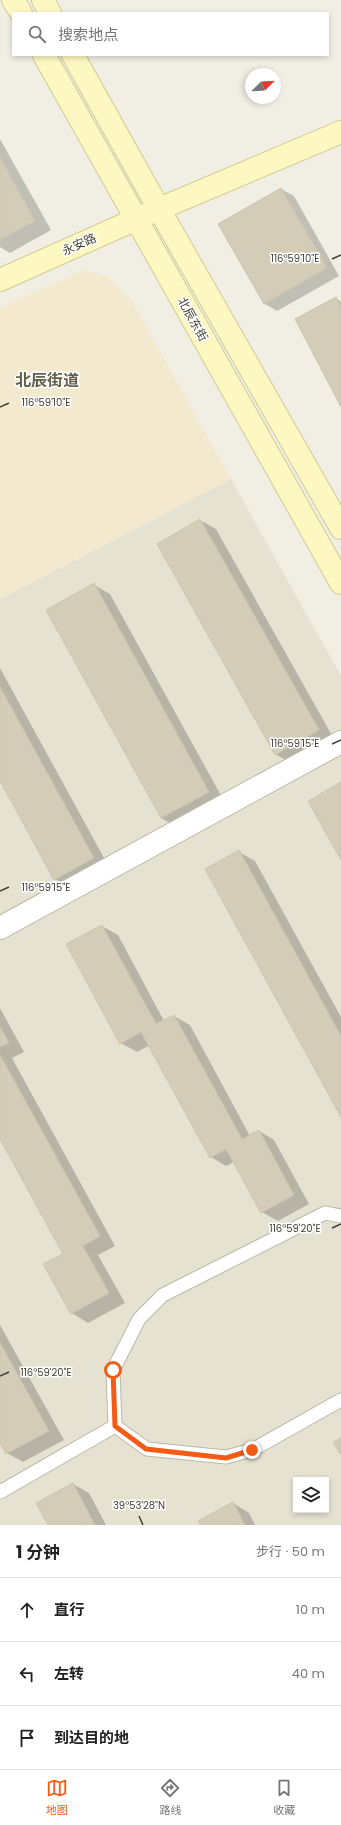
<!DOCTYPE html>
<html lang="zh">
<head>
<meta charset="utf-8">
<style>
	body { margin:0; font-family:Poppins,"Noto Sans SC",sans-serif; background:#f2f2f2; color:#222 }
	.controls { position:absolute; right:12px; bottom:12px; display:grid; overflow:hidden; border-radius:0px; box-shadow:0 2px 6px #0003 }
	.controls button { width:36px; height:36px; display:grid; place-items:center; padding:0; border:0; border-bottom:1px solid #e0e0e0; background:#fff; color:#222; font:20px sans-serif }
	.compass { position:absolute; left:245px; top:68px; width:36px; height:36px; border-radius:50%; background:#fff; box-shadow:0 2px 6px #0003; rotate:66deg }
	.stop { position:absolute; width:12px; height:12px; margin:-9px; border:3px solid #f45b17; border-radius:50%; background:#fff }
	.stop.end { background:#f45b17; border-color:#fff; box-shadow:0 1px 4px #0008 }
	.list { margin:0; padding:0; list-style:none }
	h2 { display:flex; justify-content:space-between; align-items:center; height:52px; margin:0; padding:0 16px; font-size:17px }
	h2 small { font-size:13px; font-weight:400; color:#767676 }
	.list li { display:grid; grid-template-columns:26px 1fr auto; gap:12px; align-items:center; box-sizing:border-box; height:64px; padding:0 16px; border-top:1px solid #e0e0e0 }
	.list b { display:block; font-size:15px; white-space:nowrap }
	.list em { font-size:13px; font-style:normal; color:#767676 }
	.icon { flex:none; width:22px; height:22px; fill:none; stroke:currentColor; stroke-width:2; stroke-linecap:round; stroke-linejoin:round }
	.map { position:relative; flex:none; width:341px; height:1525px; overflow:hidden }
	.search { position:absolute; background:#fff; box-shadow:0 2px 6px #0003; left:12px; right:12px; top:12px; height:44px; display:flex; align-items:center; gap:10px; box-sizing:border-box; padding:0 14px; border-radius:0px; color:#767676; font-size:15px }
	.sheet { height:244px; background:#fff }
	nav { display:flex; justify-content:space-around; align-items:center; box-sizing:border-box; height:56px; border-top:1px solid #e0e0e0; background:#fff; font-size:11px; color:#767676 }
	nav a { display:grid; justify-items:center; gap:2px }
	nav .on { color:#f45b17 }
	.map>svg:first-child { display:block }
	.residential { fill:#e5e2d1; fill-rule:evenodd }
	.commercial { fill:#f3e9ce }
	.shadow { fill:#0003 }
	.building { fill:#d2ccb9; stroke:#cdc5ac }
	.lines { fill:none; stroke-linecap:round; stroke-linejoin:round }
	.lane-casing { stroke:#bcb8a6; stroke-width:15 }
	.street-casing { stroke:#bcb8a6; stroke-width:24 }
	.secondary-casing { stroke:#d0ca94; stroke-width:24 }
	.lane { stroke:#fff; stroke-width:13 }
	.street { stroke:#fff; stroke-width:22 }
	.secondary { stroke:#fdf8c1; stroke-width:22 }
	.route { stroke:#f45b17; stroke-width:5 }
	.ticks { fill:none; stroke:#433f34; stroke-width:1.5 }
	.labels { text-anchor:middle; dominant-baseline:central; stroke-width:3; stroke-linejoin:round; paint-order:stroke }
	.street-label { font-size:12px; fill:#433f34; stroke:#fff }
	.district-label { font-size:16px; font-weight:bold; fill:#655f4b; stroke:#fff }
	.ticks-label { font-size:10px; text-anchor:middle; fill:#433f34; stroke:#fff; stroke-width:3; stroke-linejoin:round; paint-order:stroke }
</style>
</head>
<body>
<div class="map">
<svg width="341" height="1525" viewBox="0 0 341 1525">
	<rect width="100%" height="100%" fill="#f1efe3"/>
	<path class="residential" d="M 231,479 L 341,676 L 341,1525 L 0,1525 L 0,599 ZM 296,1480 L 326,1480 L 326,1510 L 296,1510 Z"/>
	<polygon class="commercial" points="83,270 108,276 132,301 231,479 0,599 0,308"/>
	<g class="shadow">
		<polygon points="0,139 51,230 10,253 0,247"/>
		<polygon points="281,189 294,196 339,276 277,311 265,304 220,224"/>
		<polygon points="336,298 341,302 341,405"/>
		<polygon points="200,520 216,529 334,739 291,763 275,754"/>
		<polygon points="94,585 110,594 224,801 177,827 161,818"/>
		<polygon points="0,668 109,867 71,888 55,879 0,779"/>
		<polygon points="239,852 255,861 341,1017 341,1115"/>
		<polygon points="102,926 118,935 164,1021 174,1016 190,1025 250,1136 259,1131 274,1140 309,1204 278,1221 262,1212 234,1162 226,1166 211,1157 150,1045 137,1052 121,1043"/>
		<polygon points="0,1008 24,1052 12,1058 115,1246 98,1255 125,1303 88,1323 72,1313 64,1254 0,1137"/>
		<polygon points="0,1325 64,1440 23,1462 7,1453 0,1440"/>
		<polygon points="73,1484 89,1493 106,1525 49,1525"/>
		<polygon points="233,1503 249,1513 255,1525 202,1525"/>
	</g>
	<g class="building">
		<polygon points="0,157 35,221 0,240"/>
		<polygon points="281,188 327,268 264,304 218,224"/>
		<polygon points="336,297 341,308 341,407 295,319"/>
		<polygon points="200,519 319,730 275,755 157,544"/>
		<polygon points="94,583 209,792 161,818 46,610"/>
		<polygon points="0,687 94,858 54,880 0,781"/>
		<polygon points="341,782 341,860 308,801"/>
		<polygon points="239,850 341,1036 341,1117 205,869"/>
		<polygon points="102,925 156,1024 174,1015 242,1139 259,1130 294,1195 261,1213 226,1149 210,1158 141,1032 120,1044 66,944"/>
		<polygon points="0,1027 9,1043 0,1047"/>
		<polygon points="0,1055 100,1236 83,1246 109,1293 71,1314 43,1264 63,1254 0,1139"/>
		<polygon points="0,1343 49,1431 6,1454 0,1443"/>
		<polygon points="341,1438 341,1455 333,1442"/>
		<polygon points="73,1483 95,1525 48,1525 36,1503"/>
		<polygon points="233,1502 245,1525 201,1525 198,1521"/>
	</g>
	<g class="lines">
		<defs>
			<g id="lane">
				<polyline points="115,1426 113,1370 139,1319 163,1295 325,1213 341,1216"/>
				<polyline points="115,1426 147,1449 226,1457 252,1450 341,1400"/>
				<polyline points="0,1492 115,1426"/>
			</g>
			<polyline id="street" points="0,928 341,742"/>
			<g id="secondary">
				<polyline points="13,0 21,13"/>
				<polyline points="43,0 50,13"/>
				<polyline points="44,55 341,583"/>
				<polyline points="73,55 159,209 341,528"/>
				<polyline points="0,280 159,209 341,132"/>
			</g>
		</defs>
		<use href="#lane" class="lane-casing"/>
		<use href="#street" class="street-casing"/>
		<use href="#secondary" class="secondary-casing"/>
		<use href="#lane" class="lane"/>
		<use href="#street" class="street"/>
		<use href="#secondary" class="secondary"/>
	</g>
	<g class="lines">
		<polyline class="route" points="113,1370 115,1426 146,1449 226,1458 252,1450"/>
	</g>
	<path class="ticks" d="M 332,259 L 341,255M 0,407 L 9,403M 332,744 L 341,740M 0,891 L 9,887M 332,1228 L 341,1224M 0,1376 L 9,1372M 139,1516 L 143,1525"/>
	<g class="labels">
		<g class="street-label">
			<text transform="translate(79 244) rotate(-24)">永安路</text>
			<text transform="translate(193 319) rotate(61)">北辰东街</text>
		</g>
		<g class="district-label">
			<text x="47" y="380">北辰街道</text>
		</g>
	</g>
	<g class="ticks-label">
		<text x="295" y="262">116°59'10"E</text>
		<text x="46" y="406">116°59'10"E</text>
		<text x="295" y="747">116°59'15"E</text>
		<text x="46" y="891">116°59'15"E</text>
		<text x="295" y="1232">116°59'20"E</text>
		<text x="46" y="1376">116°59'20"E</text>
		<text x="139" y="1509">39°53'28"N</text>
	</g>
</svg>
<div class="controls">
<button><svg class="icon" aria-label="layers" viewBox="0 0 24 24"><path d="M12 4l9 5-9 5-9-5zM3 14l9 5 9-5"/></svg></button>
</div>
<svg class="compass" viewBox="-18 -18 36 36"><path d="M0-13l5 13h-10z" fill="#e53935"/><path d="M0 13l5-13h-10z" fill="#767676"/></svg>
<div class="stop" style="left:113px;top:1370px"></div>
<div class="stop end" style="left:252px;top:1450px"></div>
<div class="search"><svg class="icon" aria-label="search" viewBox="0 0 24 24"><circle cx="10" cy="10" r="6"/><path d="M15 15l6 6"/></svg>搜索地点</div>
</div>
<section class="sheet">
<h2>1 分钟<small>步行 · 50 m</small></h2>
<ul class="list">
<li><svg class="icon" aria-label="ahead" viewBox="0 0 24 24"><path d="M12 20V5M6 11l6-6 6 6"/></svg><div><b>直行</b></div><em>10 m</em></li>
<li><svg class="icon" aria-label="left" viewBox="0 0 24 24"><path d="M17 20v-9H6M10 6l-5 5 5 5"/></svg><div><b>左转</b></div><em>40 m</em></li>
<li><svg class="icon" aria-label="arrive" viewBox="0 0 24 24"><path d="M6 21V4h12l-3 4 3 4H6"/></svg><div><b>到达目的地</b></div></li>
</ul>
</section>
<nav>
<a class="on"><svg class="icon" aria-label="map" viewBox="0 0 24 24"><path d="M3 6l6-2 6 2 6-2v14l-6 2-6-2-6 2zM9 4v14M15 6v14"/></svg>地图</a>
<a><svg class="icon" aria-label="directions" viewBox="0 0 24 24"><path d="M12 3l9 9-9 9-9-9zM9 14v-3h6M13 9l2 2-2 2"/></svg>路线</a>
<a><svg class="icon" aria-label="saved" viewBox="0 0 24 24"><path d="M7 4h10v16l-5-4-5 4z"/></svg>收藏</a>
</nav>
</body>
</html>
